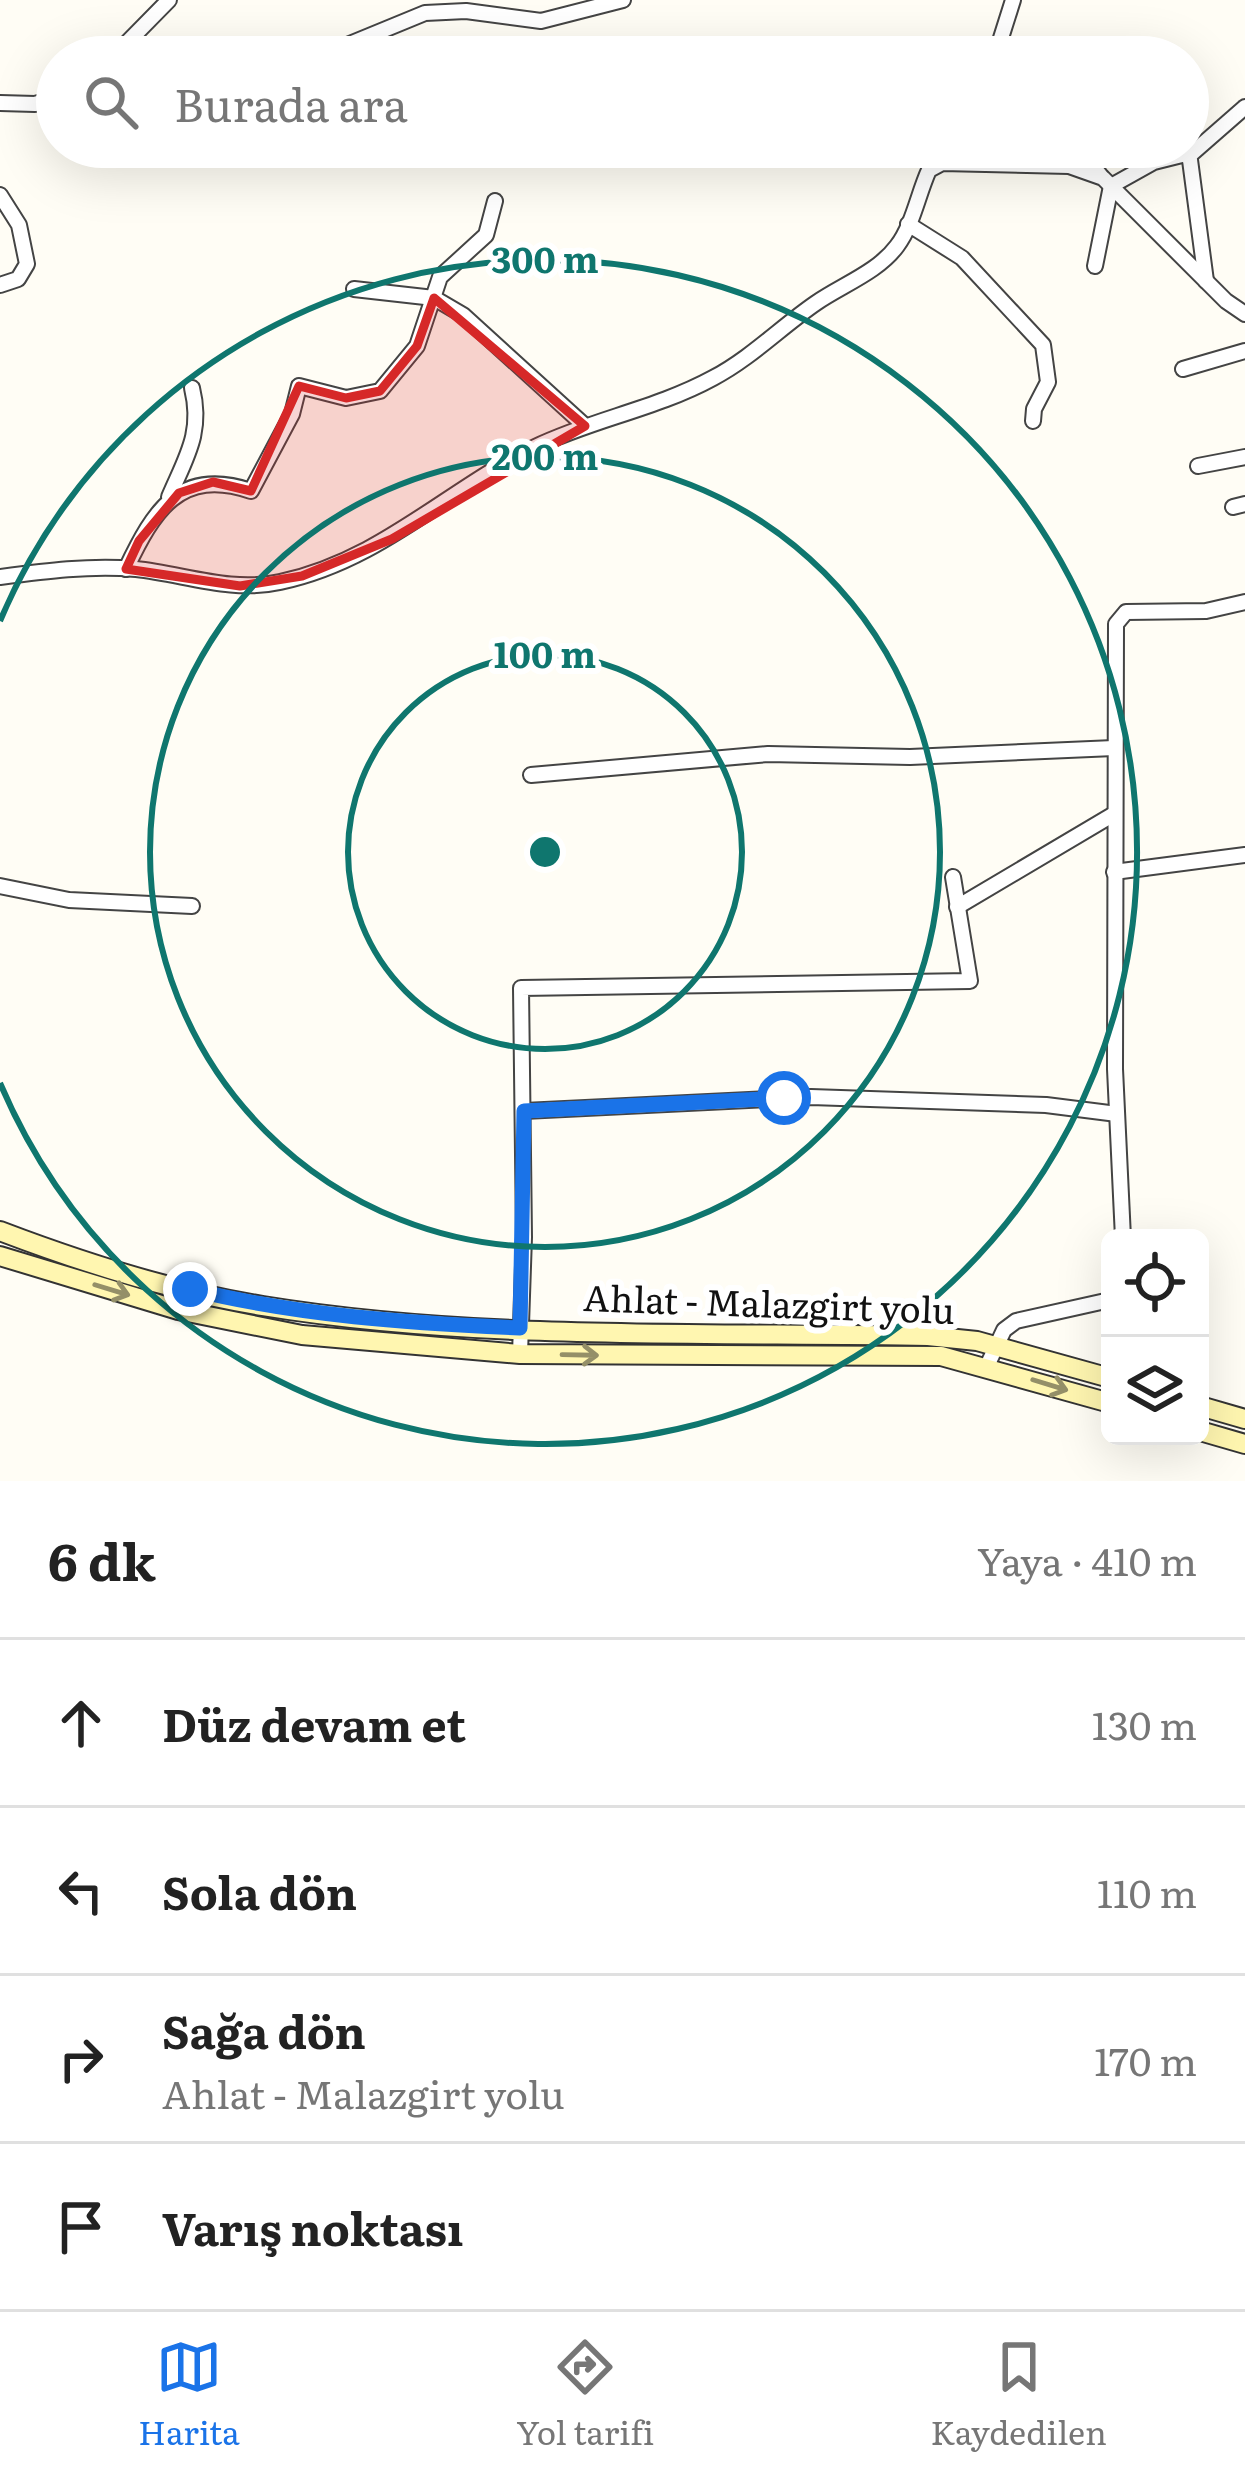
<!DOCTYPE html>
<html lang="tr">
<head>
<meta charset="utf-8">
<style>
	body { margin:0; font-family:Literata,serif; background:#f6f6f6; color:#222 }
	.controls { position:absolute; right:36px; bottom:36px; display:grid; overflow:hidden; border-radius:18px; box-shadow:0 12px 48px #0002 }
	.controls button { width:108px; height:108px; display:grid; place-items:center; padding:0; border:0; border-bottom:3px solid #e0e0e0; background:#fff; color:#222; font:60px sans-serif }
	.stop { position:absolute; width:36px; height:36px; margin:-27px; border:9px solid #1a73e8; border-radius:50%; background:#fff }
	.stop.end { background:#1a73e8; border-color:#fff; box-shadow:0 3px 12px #0008 }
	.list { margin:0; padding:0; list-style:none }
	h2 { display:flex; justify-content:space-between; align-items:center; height:156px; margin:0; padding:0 48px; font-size:51px }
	h2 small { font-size:39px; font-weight:400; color:#767676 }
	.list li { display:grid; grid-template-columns:78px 1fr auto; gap:36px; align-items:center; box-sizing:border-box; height:168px; padding:0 48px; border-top:3px solid #e0e0e0 }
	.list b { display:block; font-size:45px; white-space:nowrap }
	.list p { margin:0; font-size:39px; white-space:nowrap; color:#767676 }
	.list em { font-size:39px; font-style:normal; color:#767676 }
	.icon { flex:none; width:66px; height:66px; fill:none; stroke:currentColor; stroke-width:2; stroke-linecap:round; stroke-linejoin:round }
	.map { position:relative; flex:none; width:1245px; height:1481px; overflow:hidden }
	.search { position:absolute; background:#fff; box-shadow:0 12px 48px #0002; left:36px; right:36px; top:36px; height:132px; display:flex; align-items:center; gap:30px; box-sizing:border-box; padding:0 42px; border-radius:66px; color:#767676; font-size:45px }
	.sheet { height:828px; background:#fff }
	nav { display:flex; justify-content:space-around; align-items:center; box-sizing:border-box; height:168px; border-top:3px solid #e0e0e0; background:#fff; font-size:33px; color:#767676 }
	nav a { display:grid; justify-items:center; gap:6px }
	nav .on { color:#1a73e8 }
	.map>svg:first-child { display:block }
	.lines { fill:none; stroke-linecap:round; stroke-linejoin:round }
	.minor-casing { stroke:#444; stroke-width:18 }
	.secondary-casing { stroke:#333; stroke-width:22 }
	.minor { stroke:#fff; stroke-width:14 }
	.secondary { stroke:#fff6b0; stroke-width:18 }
	.oneway { stroke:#948f68 }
	.route { stroke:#1a73e8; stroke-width:15 }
	.marked { fill:#d62828; fill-opacity:0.2; stroke:#d62828; stroke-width:9; stroke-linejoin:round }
	.ring { fill:none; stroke:#0f766e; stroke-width:6 }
	.labels { text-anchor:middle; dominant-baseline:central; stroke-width:12; stroke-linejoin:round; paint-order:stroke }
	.street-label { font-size:36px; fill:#111; stroke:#fff }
	.centre { fill:#0f766e; stroke:#fff; stroke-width:6 }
	.ring-label { font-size:36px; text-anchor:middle; font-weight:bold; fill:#0f766e; stroke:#fff; stroke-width:12; stroke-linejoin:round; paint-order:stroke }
</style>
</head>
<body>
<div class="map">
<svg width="1245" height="1481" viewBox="0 0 1245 1481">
	<rect width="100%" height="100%" fill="#fffdf5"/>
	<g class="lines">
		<defs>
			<g id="minor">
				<polyline points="113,57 169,0"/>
				<polyline points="318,57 425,13 466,11 541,21 623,0"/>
				<polyline points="995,57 1013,0"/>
				<polyline points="0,103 35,104 57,97"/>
				<polyline points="1078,147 1101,176"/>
				<polyline points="1189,156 1245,107"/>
				<polyline points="0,195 19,225 27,264 18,279 0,285"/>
				<polyline points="908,224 962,258 1043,345 1048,382 1034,409 1033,421"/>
				<polyline points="1095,266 1111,186 1154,162 1186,154 1190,160 1206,281"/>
				<polyline points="354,289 434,298 463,315 585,426"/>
				<polyline points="1183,369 1245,351"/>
				<polyline points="1198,466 1245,457"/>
				<path d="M 169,497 C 186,457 203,433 192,388"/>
				<polyline points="1233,507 1245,504"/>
				<path d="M 126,569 C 154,510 180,467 251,491 L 292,414 L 299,386 L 346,398 L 380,391 L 417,346 L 440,277 L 486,235 L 495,201"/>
				<path d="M 0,577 C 45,571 90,565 136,569 C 184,574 231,593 280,582 C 380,561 447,490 535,447 C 593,419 656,409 713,378 C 751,358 781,327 816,303 C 842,285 878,272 897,246 C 913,225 918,194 929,170 L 942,163 L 1069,166 L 1103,178 L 1226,301 L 1245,314"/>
				<polyline points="531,775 768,754 910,757 1114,748"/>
				<polyline points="1114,872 1245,855"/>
				<polyline points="0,886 69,900 192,906"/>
				<polyline points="957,907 1114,814"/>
				<polyline points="524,1111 811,1097 1046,1105 1117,1114"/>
				<polyline points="1123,1238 1115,1069 1116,624 1126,612 1206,611 1245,602"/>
				<polyline points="520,1354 524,1237 521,988 970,981 953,877"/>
				<polyline points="987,1366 1004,1330 1016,1321 1110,1300"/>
			</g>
			<g id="secondary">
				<path d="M 0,1231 C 84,1263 174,1292 263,1306 C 477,1341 712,1332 928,1336 L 977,1341 L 1110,1378"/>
				<polyline points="0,1256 178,1310 302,1335 520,1354 941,1356 1110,1403"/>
				<polyline points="1200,1406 1245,1419"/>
				<polyline points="1200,1431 1245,1444"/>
			</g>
		</defs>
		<use href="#minor" class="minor-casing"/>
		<use href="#secondary" class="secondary-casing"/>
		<use href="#minor" class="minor"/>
		<use href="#secondary" class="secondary"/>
	</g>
	<defs><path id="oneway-shaft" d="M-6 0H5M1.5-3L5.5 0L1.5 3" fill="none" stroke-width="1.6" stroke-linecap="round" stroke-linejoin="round" transform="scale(3)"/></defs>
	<g class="oneway">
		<use href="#oneway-shaft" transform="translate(112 1290) rotate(17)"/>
		<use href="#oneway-shaft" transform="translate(580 1355) rotate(1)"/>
		<use href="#oneway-shaft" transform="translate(1050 1385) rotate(17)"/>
	</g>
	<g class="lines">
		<path class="route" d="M 190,1289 C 299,1316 409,1323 520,1328 L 524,1111 L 784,1098"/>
	</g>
	<path class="marked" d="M 434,298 L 585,426 L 392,539 L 302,576 L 240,586 L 126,569 L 139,541 L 179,493 L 213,482 L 251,491 L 299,386 L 346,398 L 380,391 L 417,346 Z"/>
	<g class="ring">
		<circle cx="545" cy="852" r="197"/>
		<circle cx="545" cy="852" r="395"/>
		<path d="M0 621A592 592 0 1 1 0 1083"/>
	</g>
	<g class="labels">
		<g class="street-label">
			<text transform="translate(769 1302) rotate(2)">Ahlat - Malazgirt yolu</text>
		</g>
	</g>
	<circle cx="545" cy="852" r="18" class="centre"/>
	<g class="ring-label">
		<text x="545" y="273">300 m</text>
		<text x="545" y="470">200 m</text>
		<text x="545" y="668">100 m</text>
	</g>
</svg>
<div class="controls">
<button><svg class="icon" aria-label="locate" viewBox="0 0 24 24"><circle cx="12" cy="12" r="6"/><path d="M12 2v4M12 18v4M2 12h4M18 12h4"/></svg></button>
<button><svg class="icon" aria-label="layers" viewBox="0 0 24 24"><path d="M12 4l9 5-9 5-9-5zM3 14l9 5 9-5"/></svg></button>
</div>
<div class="stop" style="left:784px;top:1098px"></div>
<div class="stop end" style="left:190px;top:1289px"></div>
<div class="search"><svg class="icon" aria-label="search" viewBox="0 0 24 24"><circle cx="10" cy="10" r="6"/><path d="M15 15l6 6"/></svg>Burada ara</div>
</div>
<section class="sheet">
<h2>6 dk<small>Yaya · 410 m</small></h2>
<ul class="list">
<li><svg class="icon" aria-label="ahead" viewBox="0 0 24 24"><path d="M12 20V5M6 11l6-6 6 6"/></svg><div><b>Düz devam et</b></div><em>130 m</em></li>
<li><svg class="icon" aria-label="left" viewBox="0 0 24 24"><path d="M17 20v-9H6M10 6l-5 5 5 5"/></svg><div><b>Sola dön</b></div><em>110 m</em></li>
<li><svg class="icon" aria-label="right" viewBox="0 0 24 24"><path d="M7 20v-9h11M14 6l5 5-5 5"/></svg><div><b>Sağa dön</b><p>Ahlat - Malazgirt yolu</p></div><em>170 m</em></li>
<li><svg class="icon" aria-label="arrive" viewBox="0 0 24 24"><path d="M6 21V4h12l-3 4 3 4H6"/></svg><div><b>Varış noktası</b></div></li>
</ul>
</section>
<nav>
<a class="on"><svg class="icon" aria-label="map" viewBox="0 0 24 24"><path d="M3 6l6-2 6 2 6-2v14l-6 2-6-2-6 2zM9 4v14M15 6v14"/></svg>Harita</a>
<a><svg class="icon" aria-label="directions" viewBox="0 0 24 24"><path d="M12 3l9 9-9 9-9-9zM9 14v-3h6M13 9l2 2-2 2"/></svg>Yol tarifi</a>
<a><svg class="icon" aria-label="saved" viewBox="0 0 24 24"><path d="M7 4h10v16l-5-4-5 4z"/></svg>Kaydedilen</a>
</nav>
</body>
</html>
